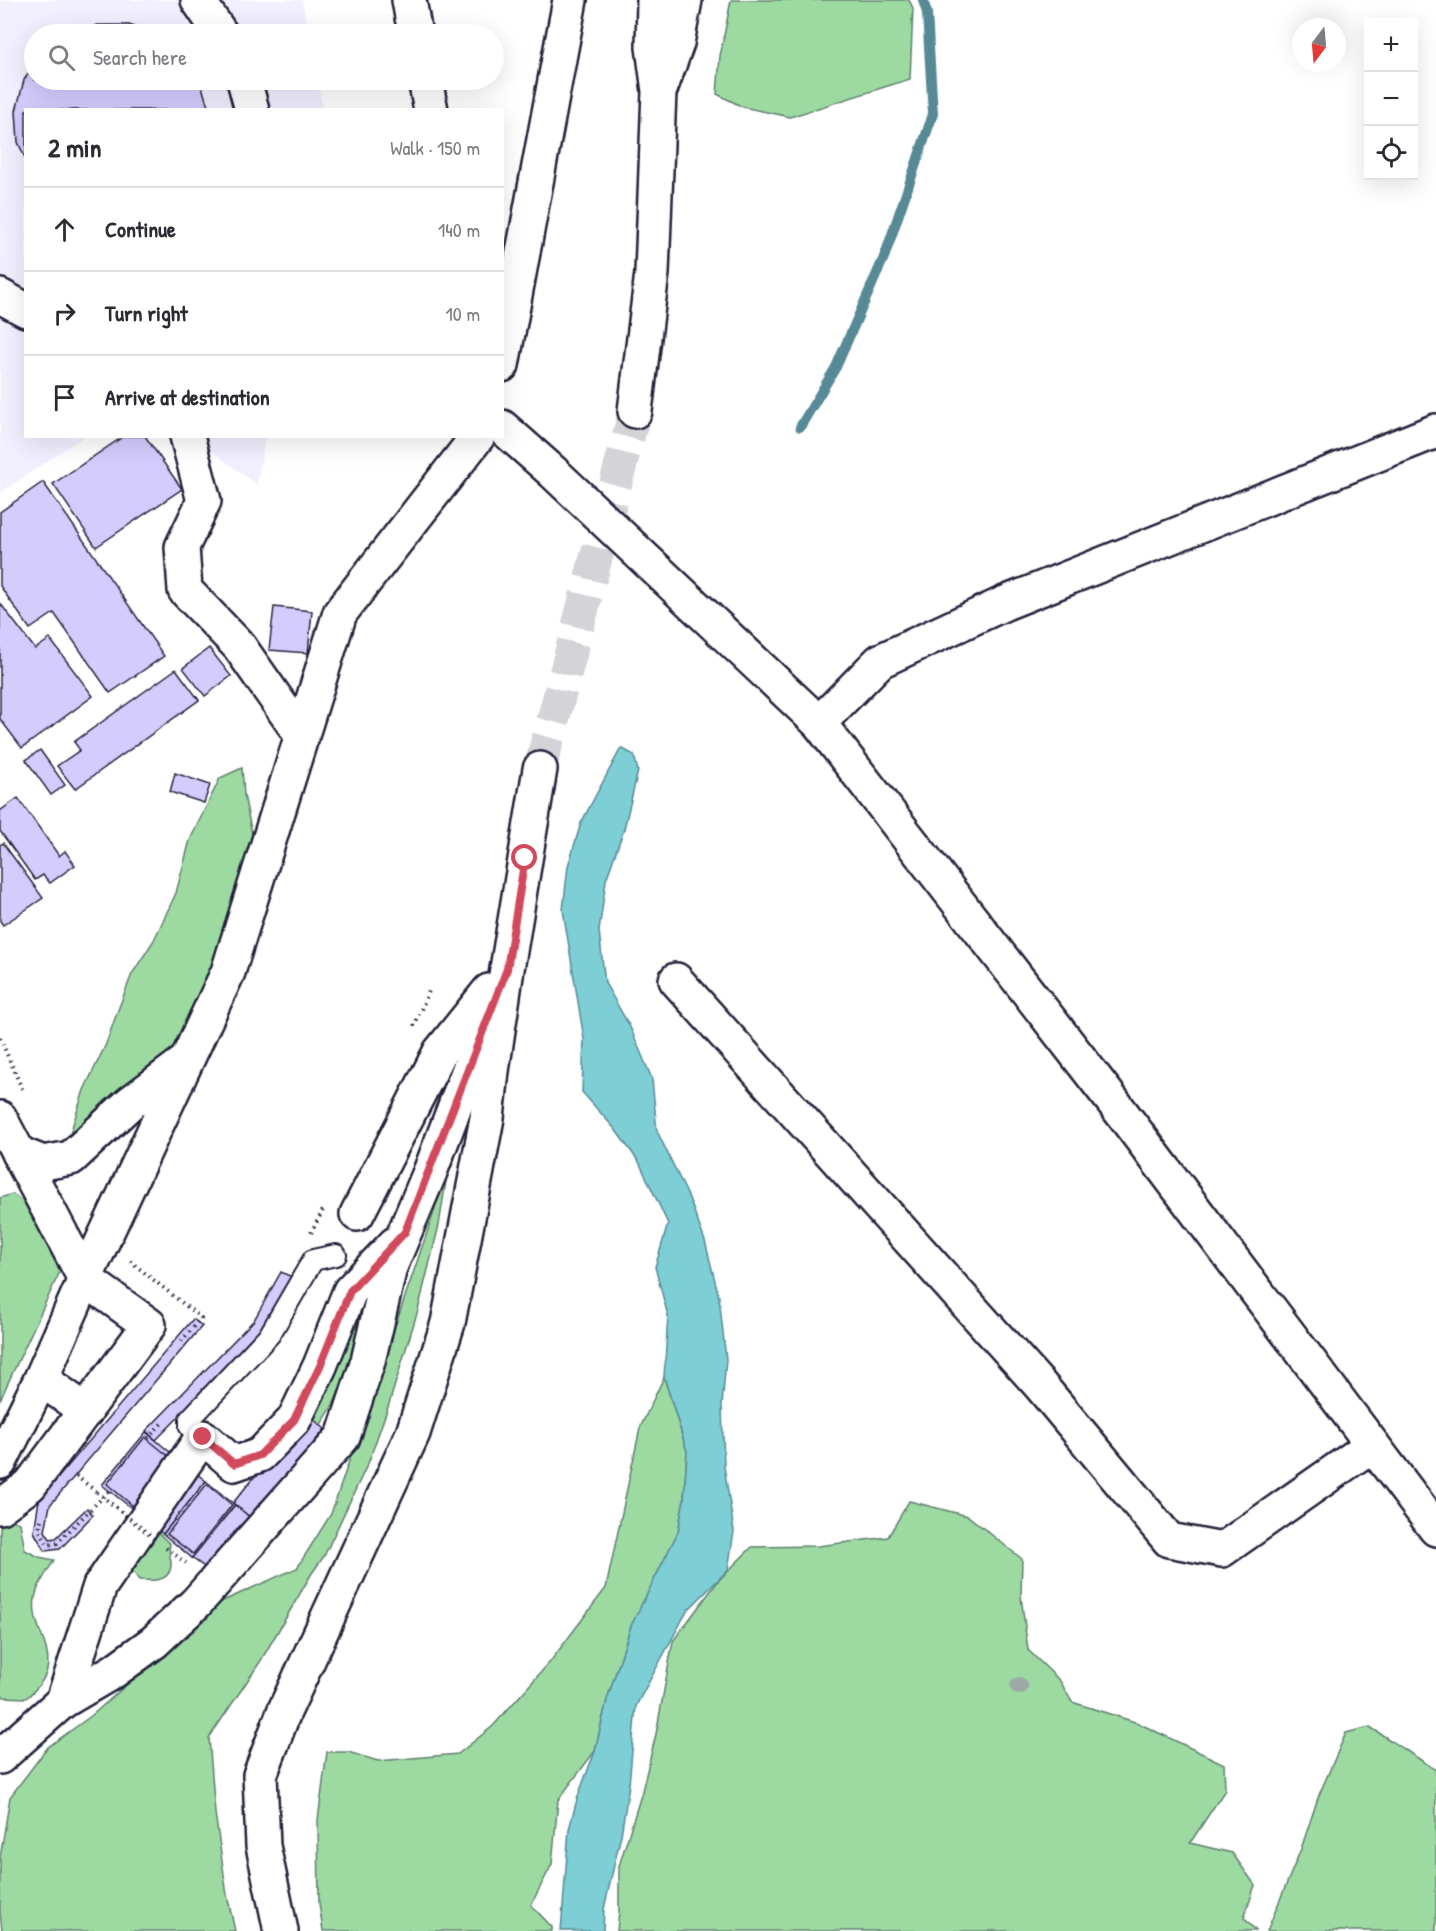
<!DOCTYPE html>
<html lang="en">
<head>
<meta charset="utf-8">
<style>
	body { margin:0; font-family:"Patrick Hand",sans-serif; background:#f7f7f7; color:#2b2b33 }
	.controls { position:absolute; right:18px; top:18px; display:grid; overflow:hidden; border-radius:0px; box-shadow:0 6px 24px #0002 }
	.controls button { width:54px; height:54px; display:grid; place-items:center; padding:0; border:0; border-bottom:2px solid #e1e1e2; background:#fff; color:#2b2b33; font:30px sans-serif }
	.compass { position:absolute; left:1292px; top:18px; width:54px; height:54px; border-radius:50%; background:#fff; box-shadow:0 6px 24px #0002; rotate:196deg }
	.stop { position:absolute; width:18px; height:18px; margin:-14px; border:4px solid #d1495b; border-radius:50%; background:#fff }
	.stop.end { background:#d1495b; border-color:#fff; box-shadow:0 2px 6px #0008 }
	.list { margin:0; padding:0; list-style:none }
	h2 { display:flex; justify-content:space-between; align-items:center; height:78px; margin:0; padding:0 24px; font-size:26px }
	h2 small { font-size:20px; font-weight:400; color:#7c7c81 }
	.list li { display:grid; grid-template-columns:39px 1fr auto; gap:18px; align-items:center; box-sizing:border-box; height:84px; padding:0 24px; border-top:2px solid #e1e1e2 }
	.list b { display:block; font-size:22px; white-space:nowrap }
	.list em { font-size:20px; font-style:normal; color:#7c7c81 }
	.icon { flex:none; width:33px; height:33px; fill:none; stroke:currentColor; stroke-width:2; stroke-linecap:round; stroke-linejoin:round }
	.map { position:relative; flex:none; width:1436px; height:1931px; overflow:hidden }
	.search { position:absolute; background:#fff; box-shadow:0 6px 24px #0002; left:24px; top:24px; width:480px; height:66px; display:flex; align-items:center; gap:15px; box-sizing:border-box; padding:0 21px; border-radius:33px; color:#7c7c81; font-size:22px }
	.panel { position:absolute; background:#fff; box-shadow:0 6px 24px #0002; left:24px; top:108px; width:480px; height:330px; border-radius:0px }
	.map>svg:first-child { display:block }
	.built { fill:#f2f0ff }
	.green { fill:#9ddaa2; stroke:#607e6e; stroke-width:1.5 }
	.water { fill:#7dced5; stroke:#598997; stroke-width:1.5 }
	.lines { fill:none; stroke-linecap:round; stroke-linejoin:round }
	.stream { stroke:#598997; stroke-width:10 }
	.building { fill:#d5ccfe; stroke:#22223b; stroke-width:1.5 }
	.secondary-tunnel { stroke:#d3d3d8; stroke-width:33; stroke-dasharray:33 16; stroke-linecap:butt }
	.lane-casing { stroke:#22223b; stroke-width:24 }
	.street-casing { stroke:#22223b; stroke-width:38 }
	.secondary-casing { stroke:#22223b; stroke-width:38 }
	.path { stroke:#22223b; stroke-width:4; stroke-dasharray:1.5 4.5; stroke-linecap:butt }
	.lane { stroke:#fff; stroke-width:20 }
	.street { stroke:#fff; stroke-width:33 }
	.secondary { stroke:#fff; stroke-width:33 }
	.path-bridge { stroke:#22223b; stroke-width:4; stroke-dasharray:1.5 4.5; stroke-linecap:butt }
	.tree { fill:#9da9a7 }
	.route { stroke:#d1495b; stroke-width:8 }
</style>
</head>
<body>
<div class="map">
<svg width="1436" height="1931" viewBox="0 0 1436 1931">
	<rect width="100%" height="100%" fill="#fff"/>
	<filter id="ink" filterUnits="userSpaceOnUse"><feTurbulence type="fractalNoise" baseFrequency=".0167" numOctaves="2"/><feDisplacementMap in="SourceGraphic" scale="12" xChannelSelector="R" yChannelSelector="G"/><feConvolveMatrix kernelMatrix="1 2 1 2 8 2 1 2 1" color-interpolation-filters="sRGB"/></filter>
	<g filter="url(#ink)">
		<g class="built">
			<polygon points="0,0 302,0 309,34 34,34 34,80 317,80 323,109 26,110 26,436 83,437 0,493"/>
			<polygon points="193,437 265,437 257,485"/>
		</g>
		<g class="green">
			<polygon points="731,0 909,0 913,8 910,79 790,117 743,107 717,94 720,56"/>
			<polygon points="242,768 244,795 253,839 248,882 184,1045 68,1140 84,1090 106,1044 118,1010 132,974 154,940 176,893 190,840 220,778"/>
			<polygon points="447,1175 439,1225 418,1310 389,1404 369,1461 324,1556 312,1573 260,1662 209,1738 215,1813 227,1895 235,1931 2,1931 0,1912 0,1858 10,1797 48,1747 91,1716 223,1601 297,1568 331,1514 435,1209 425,1203 435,1179"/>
			<polygon points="12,1194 36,1210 62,1267 0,1400 0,1198"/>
			<path d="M 362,1296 L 369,1301 C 355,1343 346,1392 319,1427 L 308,1418 Z"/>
			<polygon points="664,1377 687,1451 684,1499 678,1532 631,1626 607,1700 595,1751 558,1800 552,1864 531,1905 552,1927 552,1931 323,1931 319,1903 318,1820 327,1752 348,1752 378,1761 458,1754 493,1726 550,1662 606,1588 640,1428"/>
			<polygon points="909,1501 968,1516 1022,1559 1021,1596 1028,1650 1060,1681 1072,1702 1138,1723 1224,1764 1225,1790 1190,1843 1232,1853 1255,1885 1244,1918 1256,1931 617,1931 619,1911 619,1866 641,1795 656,1734 673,1641 718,1581 752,1547 818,1546 888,1537"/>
			<path d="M 7,1518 L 20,1523 L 25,1550 L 39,1557 L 54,1560 C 48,1571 39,1582 36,1594 C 25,1633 75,1659 26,1698 L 4,1697 L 0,1693 L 0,1522 Z"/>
			<path d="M 156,1531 L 170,1544 C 168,1552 170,1554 171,1562 C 172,1582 154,1581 139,1580 L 131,1569 Z"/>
			<polygon points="1370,1727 1436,1770 1436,1931 1267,1931 1301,1849 1319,1795 1346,1733"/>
		</g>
		<polygon class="water" points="621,748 634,755 638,771 624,829 606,880 599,931 605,983 630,1027 652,1079 657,1131 689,1198 705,1241 719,1297 726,1359 722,1406 724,1466 734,1531 728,1570 687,1611 636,1706 629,1785 621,1835 604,1909 603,1931 561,1931 569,1829 578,1796 595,1751 607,1700 631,1626 678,1532 684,1499 687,1451 664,1377 668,1316 655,1267 668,1224 639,1162 614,1128 582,1092 584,1039 563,910 568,866 581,823"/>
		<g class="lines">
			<polyline class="stream" points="800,427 836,367 885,255 933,114 927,13 923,0"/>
		</g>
		<g class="building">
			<polygon points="98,25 129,25 155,34 68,34"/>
			<polygon points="34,65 34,80 200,80 209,110 26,110 26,160 18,142 16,111 24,80"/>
			<polygon points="124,436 145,436 182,489 96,547 53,484"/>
			<polygon points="43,482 164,656 110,693 54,613 30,629 0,586 0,512"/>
			<polygon points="0,603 35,649 50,639 93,696 22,748 0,719"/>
			<polygon points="274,607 312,611 308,653 269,650"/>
			<polygon points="209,648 231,676 205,696 183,668"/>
			<polygon points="176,669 199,700 75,789 57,766 80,750 74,742"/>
			<polygon points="40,750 65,785 51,795 26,760"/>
			<polygon points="175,773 210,785 204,803 170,792"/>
			<polygon points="18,798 59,856 65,851 75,865 50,883 43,875 35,880 0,831 0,811"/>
			<polygon points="3,843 43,898 3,925 0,921 0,845"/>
			<polygon points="281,1272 294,1278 266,1329 156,1440 146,1431 254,1320"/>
			<polygon points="193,1319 202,1326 50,1505 45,1531 50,1539 56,1538 87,1508 93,1515 60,1549 45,1551 34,1532 39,1500"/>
			<polygon points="306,1413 325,1429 252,1519 233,1503"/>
			<polygon points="146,1432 177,1458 134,1510 102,1485"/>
			<polygon points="145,1437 172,1459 133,1506 107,1484"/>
			<polygon points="177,1458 206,1481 163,1534 134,1510"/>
			<polygon points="206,1481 235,1505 192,1558 163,1534"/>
			<polygon points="207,1484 232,1505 193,1554 167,1534"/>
			<polygon points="235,1505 252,1519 210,1571 192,1558"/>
		</g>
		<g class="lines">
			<polyline class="secondary-tunnel" points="540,769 635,411"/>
			<defs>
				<polyline id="lane" points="203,1437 190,1427 190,1419 270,1334 313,1260 336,1255"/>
				<g id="street">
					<polyline points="198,0 221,34"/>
					<polyline points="409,0 415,34"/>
					<polyline points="244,80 252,110"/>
					<polyline points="425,80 431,110"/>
					<polyline points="0,296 26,310"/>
					<polyline points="502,365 570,0"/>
					<polyline points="502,427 553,472 819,723 1115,1104 1436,1529"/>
					<polyline points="187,436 204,501 182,547 185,590 239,646 302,736"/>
					<polyline points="819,723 880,661 1005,603 1436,431"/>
					<polyline points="676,980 1040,1385 1169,1540 1222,1550 1372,1445"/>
					<polyline points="0,1118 85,1279 149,1325 30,1485 0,1507"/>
					<polyline points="18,1153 43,1163 71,1158 130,1103 182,1064"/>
					<polyline points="357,1214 440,1052 489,991"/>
					<polyline points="41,1379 86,1411"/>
					<polyline points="0,1462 41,1379 85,1279 228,972 340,613 478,436"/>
					<polyline points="63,1701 100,1586 199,1442 203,1437 234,1464 260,1455 294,1420 320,1366 350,1291 395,1244"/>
					<polyline points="0,1757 63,1701 114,1671 154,1642 196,1603 343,1437 368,1361 390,1267 430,1172 495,1001"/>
				</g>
				<g id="secondary">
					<polyline points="661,87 677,43 685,0"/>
					<polyline points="635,411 652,273 659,91 653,47 654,0"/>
					<polyline points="281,1931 263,1846 260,1775 284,1712 413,1433 448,1323 487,1118 492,1071 507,969 540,769"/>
				</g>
			</defs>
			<use href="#lane" class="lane-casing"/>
			<use href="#street" class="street-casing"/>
			<use href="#secondary" class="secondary-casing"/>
			<g class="path">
				<polyline points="414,1026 429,991"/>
				<polyline points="0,1038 24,1093"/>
				<polyline points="311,1233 323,1210"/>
				<polyline points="130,1261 201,1318 179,1344"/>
				<polyline points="148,1438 162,1423"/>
				<polyline points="76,1476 97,1492"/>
				<polyline points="41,1520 39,1530 48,1545 57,1543 111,1489"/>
				<polyline points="166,1548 186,1563"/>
			</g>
			<use href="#lane" class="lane"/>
			<use href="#street" class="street"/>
			<use href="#secondary" class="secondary"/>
			<polyline class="path-bridge" points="97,1492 156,1540"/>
		</g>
		<circle class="tree" cx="1019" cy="1686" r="9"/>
	</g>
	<g class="lines" filter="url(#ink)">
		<polyline class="route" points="203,1437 234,1464 260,1455 294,1420 320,1366 350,1291 405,1232 507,969 525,858"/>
	</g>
</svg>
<div class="controls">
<button>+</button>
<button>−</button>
<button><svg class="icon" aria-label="locate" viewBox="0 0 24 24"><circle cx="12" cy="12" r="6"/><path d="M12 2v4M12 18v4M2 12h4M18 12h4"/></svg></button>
</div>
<svg class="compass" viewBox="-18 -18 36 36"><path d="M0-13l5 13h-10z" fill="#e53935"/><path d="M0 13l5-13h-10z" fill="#7c7c81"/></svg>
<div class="stop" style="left:525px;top:858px"></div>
<div class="stop end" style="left:203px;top:1437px"></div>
<div class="search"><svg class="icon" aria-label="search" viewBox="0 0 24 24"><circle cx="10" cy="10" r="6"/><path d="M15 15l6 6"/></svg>Search here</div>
<section class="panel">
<h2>2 min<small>Walk · 150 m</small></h2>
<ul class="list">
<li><svg class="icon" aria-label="ahead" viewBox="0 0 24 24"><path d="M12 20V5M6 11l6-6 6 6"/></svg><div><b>Continue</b></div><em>140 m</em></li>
<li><svg class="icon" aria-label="right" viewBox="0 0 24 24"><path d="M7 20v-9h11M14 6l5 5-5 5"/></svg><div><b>Turn right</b></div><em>10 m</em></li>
<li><svg class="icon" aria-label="arrive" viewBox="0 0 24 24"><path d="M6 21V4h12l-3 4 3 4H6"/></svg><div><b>Arrive at destination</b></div></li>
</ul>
</section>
</div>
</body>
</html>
